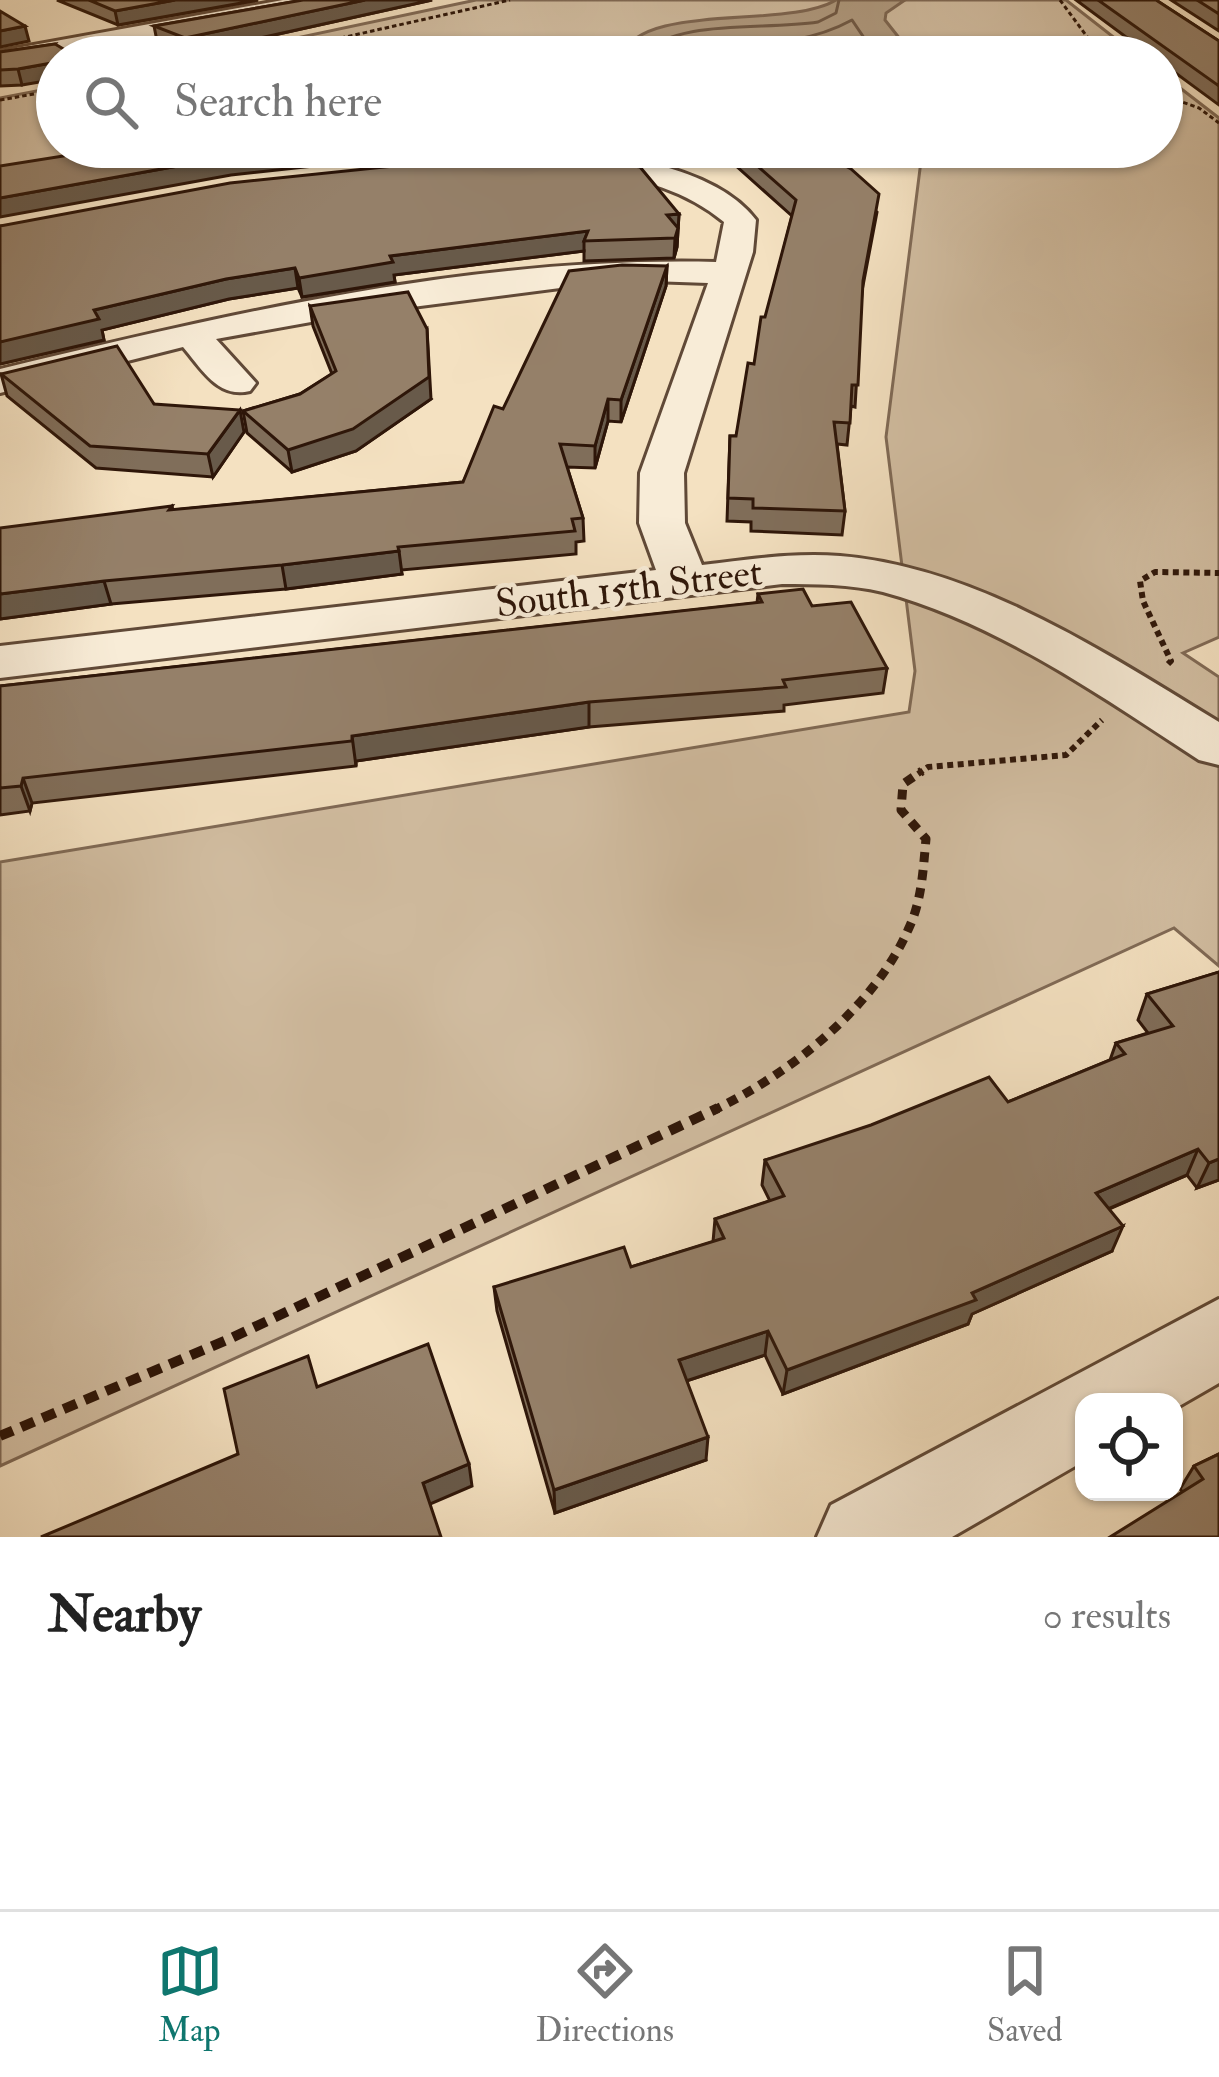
<!DOCTYPE html>
<html lang="en">
<head>
<meta charset="utf-8">
<style>
	body { margin:0; font-family:"IM FELL Double Pica",serif; background:#f2f2f2; color:#222 }
	.controls { position:absolute; right:36px; bottom:36px; display:grid; overflow:hidden; border-radius:24px; box-shadow:0 3px 9px #0004 }
	.controls button { width:108px; height:108px; display:grid; place-items:center; padding:0; border:0; border-bottom:3px solid #e0e0e0; background:#fff; color:#222; font:60px sans-serif }
	.list { margin:0; padding:0; list-style:none }
	h2 { display:flex; justify-content:space-between; align-items:center; height:156px; margin:0; padding:0 48px; font-size:51px }
	h2 small { font-size:39px; font-weight:400; color:#767676 }
	.icon { flex:none; width:66px; height:66px; fill:none; stroke:currentColor; stroke-width:2; stroke-linecap:round; stroke-linejoin:round }
	.map { position:relative; flex:none; width:1219px; height:1537px; overflow:hidden }
	.search { position:absolute; background:#fff; box-shadow:0 3px 9px #0004; left:36px; right:36px; top:36px; height:132px; display:flex; align-items:center; gap:30px; box-sizing:border-box; padding:0 42px; border-radius:66px; color:#767676; font-size:45px }
	.sheet { height:372px; background:#fff }
	nav { display:flex; justify-content:space-around; align-items:center; box-sizing:border-box; height:168px; border-top:3px solid #e0e0e0; background:#fff; font-size:33px; color:#767676 }
	nav a { display:grid; justify-items:center; gap:6px }
	nav .on { color:#0f766e }
	.map>svg:first-child { display:block }
	.green { fill:#d2bea2; stroke:#806a56; stroke-width:3 }
	.water { fill:#b19c82; stroke:#7d6652; stroke-width:3 }
	.lines { fill:none; stroke-linecap:round; stroke-linejoin:round }
	.shore { stroke:#705946; stroke-width:3 }
	.minor-casing { stroke:#604937; stroke-width:6 }
	.path-far3 { stroke:#2e1609; stroke-width:3; stroke-dasharray:4.5 3; stroke-linecap:butt }
	.path-far2 { stroke:#2e1609; stroke-width:6; stroke-dasharray:6 4.5; stroke-linecap:butt }
	.path-far1 { stroke:#2e1609; stroke-width:9; stroke-dasharray:10 8; stroke-linecap:butt }
	.path { stroke:#2e1609; stroke-width:10; stroke-dasharray:14 9; stroke-linecap:butt }
	.minor { fill:#f8ecd7; fill-rule:evenodd }
	.wall { fill:#806e5a; stroke:#2e1609; stroke-width:3 }
	.shaded-wall { fill:#685a4a; stroke:#2e1609; stroke-width:3 }
	.building { fill:#958069; stroke:#2e1609; stroke-width:3 }
	.labels { text-anchor:middle; dominant-baseline:central; stroke-width:9; stroke-linejoin:round; paint-order:stroke }
	.street-label { font-size:39px; fill:#2e1609; stroke:#f8ecd7 }
</style>
</head>
<body>
<div class="map">
<svg width="1219" height="1537" viewBox="0 0 1219 1537">
	<rect width="100%" height="100%" fill="#f4e1c1"/>
	<filter id="stains"><feTurbulence type="fractalNoise" baseFrequency=".00167" numOctaves="4"/><feColorMatrix values="0 0 0 0 .2 0 0 0 0 .09 0 0 0 0 .02 0 0 0 .5 -.17"/></filter>
	<radialGradient id="worn" r=".72"><stop offset=".6" stop-color="#630" stop-opacity="0"/><stop offset="1" stop-color="#630" stop-opacity=".3"/></radialGradient>
	<g class="green">
		<polygon points="476,0 1066,0 1139,57 207,57"/>
		<polygon points="1162,74 1219,118 1219,637 1183,653 1219,677 1219,966 1174,928 0,1466 0,862 909,712 915,671 886,437 921,161 839,165 758,147 1162,147"/>
		<polygon points="57,87 57,147 165,147 0,175 0,98"/>
	</g>
	<path class="water" d="M 836,0 L 905,0 L 886,13 L 885,20 L 900,39 L 904,57 L 621,57 C 640,1 787,30 836,0 Z"/>
	<g class="lines">
		<g class="shore">
			<path d="M 634,57 C 683,17 759,31 818,22 L 836,13 L 839,0"/>
			<path d="M 655,57 C 721,40 790,54 852,20 L 877,57"/>
		</g>
		<defs>
			<g id="minor">
				<polygon points="283,0 331,0 320,7 0,65 0,51"/>
				<path d="M 524,148 C 591,150 712,161 756,220 L 753,252 L 684,473 L 685,523 L 702,565 C 747,560 794,552 840,556 C 976,567 1106,653 1219,722 L 1219,765 L 1199,760 C 1101,696 997,623 883,592 C 849,584 816,584 782,584 L 0,678 L 0,646 L 656,570 L 639,523 L 640,473 L 708,283 L 622,280 L 350,315 L 216,339 L 256,383 L 250,391 C 218,399 202,369 183,347 L 0,393 L 0,369 C 233,313 474,256 716,262 L 724,222 C 687,191 640,178 592,171 C 568,167 494,172 481,158 L 496,149 Z"/>
				<polygon points="1219,1299 1219,1383 1174,1409 1174,1402 1084,1402 1084,1461 952,1537 817,1537 831,1505"/>
			</g>
		</defs>
		<use href="#minor" class="minor-casing"/>
		<g class="path-far3">
			<polyline points="1060,0 1102,57"/>
			<polyline points="230,57 292,49 510,0"/>
			<polyline points="1162,95 1199,108 1219,123"/>
			<polyline points="0,100 57,90"/>
		</g>
		<g class="path-far2">
			<polyline points="1168,664 1171,661 1143,601 1140,581 1155,572 1219,573"/>
			<polyline points="918,774 928,767 1066,755 1102,720"/>
		</g>
		<path class="path-far1" d="M 712,1111 C 788,1075 873,1009 908,930 C 922,901 923,870 926,839 L 901,810 L 903,784 L 922,771"/>
		<polyline class="path" points="0,1436 227,1340 718,1108"/>
		<use href="#minor" class="minor"/>
	</g>
	<g class="wall">
		<polygon points="57,0 258,0 118,25"/>
		<polygon points="303,0 432,0 188,54 157,41 154,26"/>
		<polygon points="1076,0 1156,0 1219,41 1219,105 1162,63 1162,57 1153,57"/>
		<polygon points="1171,0 1219,0 1219,31"/>
		<polygon points="55,44 22,85 0,86 0,52"/>
		<polygon points="575,147 612,147 612,151"/>
		<polygon points="715,147 794,147 877,212 862,291 855,407 851,406 847,445 837,444 845,511 842,535 751,531 751,522 727,521 730,436 736,436 792,216"/>
		<polygon points="679,214 677,247 674,258 584,261 584,251 394,275 395,282 302,297 298,288 229,299 102,330 104,340 0,364 0,226"/>
		<polygon points="667,266 666,286 621,422 608,421 595,468 567,467 583,518 584,541 576,542 576,554 401,570 402,574 286,589 111,604 0,619 172,506 173,510 463,482 503,409"/>
		<polygon points="310,306 431,399 356,451 292,472 247,433 243,411 300,394 332,374 313,326"/>
		<polygon points="1,374 154,404 244,432 213,477 96,468 7,396"/>
		<polygon points="758,594 812,606 887,668 883,693 784,705 784,711 589,727 356,761 356,766 32,803 30,811 0,815 0,686 757,603"/>
		<polygon points="1219,972 1219,1180 1197,1188 1187,1175 1109,1209 1112,1251 972,1314 968,1324 783,1394 765,1355 686,1381 706,1460 555,1513 497,1311 494,1287 631,1267 713,1242 715,1219 770,1201 762,1185 765,1160 1008,1102 1110,1060 1116,1043 1148,1033 1138,1020 1147,994"/>
		<polygon points="1219,1454 1219,1537 1180,1489 1194,1466"/>
	</g>
	<g class="shaded-wall">
		<polygon points="175,0 258,0 118,25 115,11"/>
		<polygon points="365,0 432,0 188,54 185,38"/>
		<polygon points="25,26 29,41 0,47 0,31"/>
		<polygon points="57,62 57,79 22,85 18,69"/>
		<polygon points="323,147 490,147 231,175 0,217 0,198 228,157"/>
		<polygon points="679,214 677,247 674,258 675,238 667,215"/>
		<polygon points="588,231 584,241 584,251 394,275 395,282 302,297 299,278 390,256"/>
		<polygon points="667,266 666,286 621,422 621,400"/>
		<polygon points="295,268 298,288 229,299 102,330 104,340 0,364 0,342 94,310 226,279"/>
		<polygon points="427,329 431,399 356,451 292,472 288,450"/>
		<polygon points="608,399 608,421 595,468 595,446"/>
		<polygon points="240,410 244,432 213,477 208,454"/>
		<polygon points="399,551 402,574 286,589 282,565"/>
		<polygon points="104,581 111,604 0,619 0,594"/>
		<polygon points="589,702 589,727 356,761 356,766 352,736"/>
		<polygon points="23,778 32,803 30,811 21,786"/>
		<polygon points="1198,1149 1187,1175 1087,1218 1096,1193"/>
		<polygon points="1219,1159 1219,1180 1197,1188 1209,1163"/>
		<polygon points="1123,1226 1112,1251 972,1314 968,1324 783,1394 787,1370 972,1293"/>
		<polygon points="768,1331 765,1355 677,1384 679,1360"/>
		<polygon points="708,1437 706,1460 555,1513 554,1490"/>
		<polygon points="469,1464 472,1486 428,1505 423,1483"/>
	</g>
	<g class="building">
		<polygon points="89,0 175,0 115,11"/>
		<polygon points="303,0 365,0 185,38 154,26"/>
		<polygon points="1098,0 1156,0 1219,41 1219,86"/>
		<polygon points="1197,0 1219,0 1219,14"/>
		<polygon points="0,11 25,26 0,31"/>
		<polygon points="55,44 77,57 57,57 57,62 18,69 0,70 0,52"/>
		<polygon points="120,147 323,147 228,157 0,198 0,166"/>
		<polygon points="736,147 794,147 833,159 851,169 879,194 863,281 858,385 852,385 850,423 834,422 845,511 753,508 753,499 728,498 730,436 736,436 748,363 754,364 761,317 765,317 796,200"/>
		<polygon points="540,151 640,167 679,214 667,215 678,228 675,238 584,241 588,231 390,256 393,262 299,278 295,268 226,279 94,310 99,319 0,342 0,226 230,183"/>
		<polygon points="622,265 667,266 621,400 608,399 595,446 560,444 583,518 572,519 575,531 398,547 399,551 282,565 104,581 0,594 0,528 172,506 169,510 463,482 494,406 503,409 569,271"/>
		<polygon points="408,292 427,329 429,377 353,429 288,450 243,411 300,394 336,371 310,306"/>
		<polygon points="117,346 154,404 240,410 208,454 90,446 1,374"/>
		<polygon points="803,589 812,606 851,602 887,668 783,680 786,687 589,702 352,736 352,741 23,778 21,786 0,788 0,686 762,602 758,594"/>
		<polygon points="1219,972 1219,1159 1209,1163 1198,1149 1096,1193 1123,1226 972,1293 976,1300 787,1370 768,1331 679,1360 708,1437 554,1490 494,1287 624,1247 631,1267 724,1238 715,1219 784,1196 765,1160 871,1125 989,1077 1008,1102 1125,1054 1116,1043 1173,1026 1147,994"/>
		<polygon points="428,1344 469,1464 423,1483 441,1537 41,1537 238,1454 224,1389 308,1356 317,1387"/>
		<polygon points="1219,1454 1219,1537 1110,1537 1203,1479 1194,1466"/>
	</g>
	<g class="labels">
		<g class="street-label">
			<text transform="translate(629 588) rotate(-7)">South 15th Street</text>
		</g>
	</g>
	<rect width="100%" height="100%" filter="url(#stains)"/>
	<rect width="100%" height="100%" fill="url(#worn)"/>
</svg>
<div class="controls">
<button><svg class="icon" aria-label="locate" viewBox="0 0 24 24"><circle cx="12" cy="12" r="6"/><path d="M12 2v4M12 18v4M2 12h4M18 12h4"/></svg></button>
</div>
<div class="search"><svg class="icon" aria-label="search" viewBox="0 0 24 24"><circle cx="10" cy="10" r="6"/><path d="M15 15l6 6"/></svg>Search here</div>
</div>
<section class="sheet">
<h2>Nearby<small>0 results</small></h2>
<ul class="list">
</ul>
</section>
<nav>
<a class="on"><svg class="icon" aria-label="map" viewBox="0 0 24 24"><path d="M3 6l6-2 6 2 6-2v14l-6 2-6-2-6 2zM9 4v14M15 6v14"/></svg>Map</a>
<a><svg class="icon" aria-label="directions" viewBox="0 0 24 24"><path d="M12 3l9 9-9 9-9-9zM9 14v-3h6M13 9l2 2-2 2"/></svg>Directions</a>
<a><svg class="icon" aria-label="saved" viewBox="0 0 24 24"><path d="M7 4h10v16l-5-4-5 4z"/></svg>Saved</a>
</nav>
</body>
</html>
